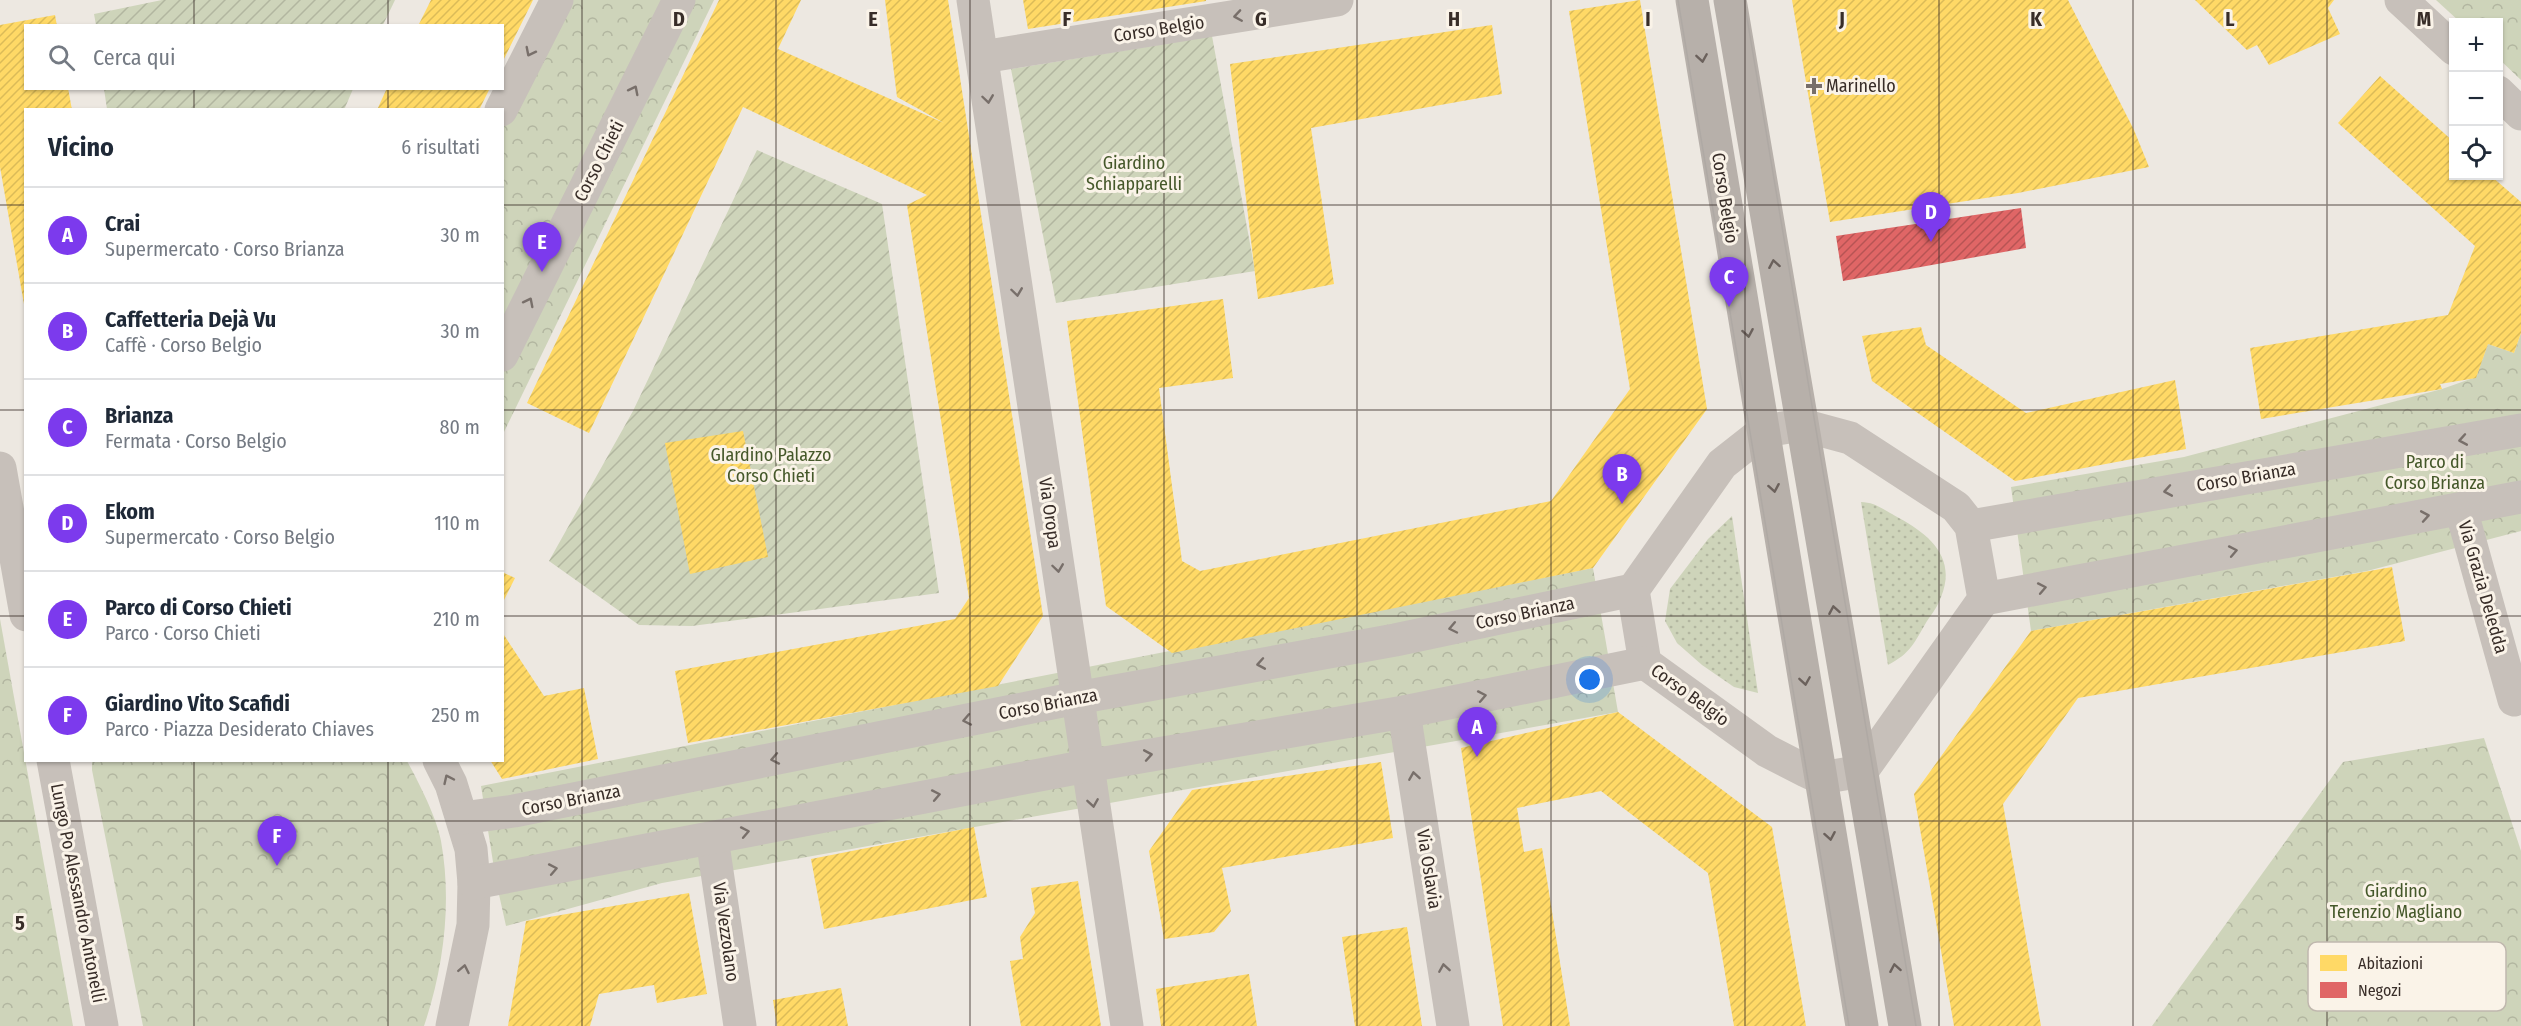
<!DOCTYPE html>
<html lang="it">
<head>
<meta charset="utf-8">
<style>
	body { margin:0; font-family:"Fira Sans Condensed",sans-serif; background:#f6f6f7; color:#1f2937 }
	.controls { position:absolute; right:18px; top:18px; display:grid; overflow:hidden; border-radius:0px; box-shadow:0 2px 4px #0004 }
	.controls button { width:54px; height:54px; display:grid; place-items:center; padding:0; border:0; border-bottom:2px solid #e0e1e3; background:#fff; color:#1f2937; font:30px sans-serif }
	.you { position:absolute; left:1590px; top:680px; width:21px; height:21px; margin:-15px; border:4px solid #fff; border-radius:50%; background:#1a73e8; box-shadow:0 0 0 9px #1a73e833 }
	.badge { display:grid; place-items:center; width:39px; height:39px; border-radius:50%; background:#7c3aed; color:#fff; font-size:20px; font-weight:700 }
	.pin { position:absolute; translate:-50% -50px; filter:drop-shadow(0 2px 3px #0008) }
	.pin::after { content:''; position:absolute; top:32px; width:21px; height:18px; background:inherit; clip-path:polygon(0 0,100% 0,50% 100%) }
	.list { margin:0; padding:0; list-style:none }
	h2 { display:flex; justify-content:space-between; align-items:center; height:78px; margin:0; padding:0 24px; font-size:26px }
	h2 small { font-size:20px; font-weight:400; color:#747a83 }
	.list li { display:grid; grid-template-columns:39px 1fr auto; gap:18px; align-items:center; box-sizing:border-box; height:96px; padding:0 24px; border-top:2px solid #e0e1e3 }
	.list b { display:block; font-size:22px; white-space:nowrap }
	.list p { margin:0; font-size:20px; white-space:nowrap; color:#747a83 }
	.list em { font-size:20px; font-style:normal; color:#747a83 }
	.icon { flex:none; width:33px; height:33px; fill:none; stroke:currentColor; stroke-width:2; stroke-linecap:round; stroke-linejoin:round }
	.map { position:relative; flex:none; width:2521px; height:1026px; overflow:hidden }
	.search { position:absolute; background:#fff; box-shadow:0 2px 4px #0004; left:24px; top:24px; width:480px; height:66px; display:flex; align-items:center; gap:15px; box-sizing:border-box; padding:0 21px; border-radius:0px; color:#747a83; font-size:22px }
	.panel { position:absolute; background:#fff; box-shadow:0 2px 4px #0004; left:24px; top:108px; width:480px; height:654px; border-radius:0px }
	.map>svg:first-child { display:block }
	.grass { fill:url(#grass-dots) }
	.park { fill:url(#park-crowns) }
	.garden { fill:url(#garden-furrows) }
	.homes { fill:url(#homes-hatch) }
	.shops { fill:url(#shops-hatch) }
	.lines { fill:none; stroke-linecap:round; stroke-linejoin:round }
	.minor { stroke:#c7c0ba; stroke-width:33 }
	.tertiary { stroke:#c7c0ba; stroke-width:33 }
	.secondary { stroke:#b7b0aa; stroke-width:33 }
	.tram { stroke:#afa9a4; stroke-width:1.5 }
	.oneway { stroke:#786f6a }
	.oneway2 { stroke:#6b615c }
	.grid { fill:none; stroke:#382d28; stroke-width:1.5; stroke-opacity:0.55 }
	.poi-dot { fill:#776e69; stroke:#faf3e8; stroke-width:2 }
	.labels { text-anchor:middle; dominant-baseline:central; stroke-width:6; stroke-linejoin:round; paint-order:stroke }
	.street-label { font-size:18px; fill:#382d28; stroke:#faf3e8 }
	.poi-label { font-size:18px; fill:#382d28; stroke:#faf3e8; text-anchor:start }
	.park-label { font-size:18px; fill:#45582a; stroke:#faf3e8 }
	.key { fill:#faf3e8; stroke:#c0b8ae; stroke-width:1.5 }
	.key-label { font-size:16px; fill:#382d28 }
	.grid-label { font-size:20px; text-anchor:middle; font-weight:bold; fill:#382d28; stroke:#faf3e8; stroke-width:6; stroke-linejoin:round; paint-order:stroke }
</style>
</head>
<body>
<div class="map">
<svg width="2521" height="1026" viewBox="0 0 2521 1026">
	<defs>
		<pattern id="grass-dots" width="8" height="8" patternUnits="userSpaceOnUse" patternTransform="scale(1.5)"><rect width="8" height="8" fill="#ced4ba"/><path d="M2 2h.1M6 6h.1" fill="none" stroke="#b2b6a0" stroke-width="1.8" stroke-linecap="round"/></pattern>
		<pattern id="park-crowns" width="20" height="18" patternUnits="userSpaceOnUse" patternTransform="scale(1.5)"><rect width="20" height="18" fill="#ced4ba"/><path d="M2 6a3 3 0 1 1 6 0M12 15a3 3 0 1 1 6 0" fill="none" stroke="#b2b6a0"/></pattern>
		<pattern id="garden-furrows" width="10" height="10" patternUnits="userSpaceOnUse" patternTransform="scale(1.5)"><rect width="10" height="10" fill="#ced4ba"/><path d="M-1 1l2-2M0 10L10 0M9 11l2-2" fill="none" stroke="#b2b6a0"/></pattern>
		<pattern id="homes-hatch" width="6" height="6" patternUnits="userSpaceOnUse" patternTransform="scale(1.5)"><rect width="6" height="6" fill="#ffd966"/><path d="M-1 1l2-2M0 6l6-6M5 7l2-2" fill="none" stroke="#dbbb58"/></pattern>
		<pattern id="shops-hatch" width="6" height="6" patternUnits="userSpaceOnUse" patternTransform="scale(1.5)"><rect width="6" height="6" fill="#e06666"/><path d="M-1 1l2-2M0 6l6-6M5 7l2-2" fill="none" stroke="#b75454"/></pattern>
	</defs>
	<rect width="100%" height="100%" fill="#ede8e1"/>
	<g class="grass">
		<path d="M 1861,502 C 1875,502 1886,511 1899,518 C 1930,535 1957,558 1941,597 C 1938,606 1932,614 1927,621 C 1914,643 1911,653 1888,665 Z"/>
		<polygon points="1732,516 1758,693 1734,687 1702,665 1677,643 1665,621 1670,589 1708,539"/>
	</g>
	<g class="park">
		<polygon points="553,0 714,0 503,434 502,110"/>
		<polygon points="2436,0 2521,0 2521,80 2499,59 2498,22 2460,22"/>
		<polygon points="2521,333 2521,531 2367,571 2031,631 2011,487 2184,457 2442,389 2476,377 2488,344 2514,353"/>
		<polygon points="1593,568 1618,712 662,883 506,926 496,881 481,786"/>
		<polygon points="0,619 73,1026 0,1026"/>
		<polygon points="2484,738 2521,851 2521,1026 2152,1026 2343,762"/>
		<path d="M 92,761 L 407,761 C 418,781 437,818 441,841 C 452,902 444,967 424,1026 L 143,1026 L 92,770 Z"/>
	</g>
	<g class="garden">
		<polygon points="162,0 395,0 383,25 96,25 94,14"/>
		<polygon points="1212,36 1255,271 1056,303 1011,69"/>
		<polygon points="104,89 104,88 353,89 344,110 107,109"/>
		<polygon points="757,150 882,204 939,593 692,626 639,625 549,561 633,411"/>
	</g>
	<g class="homes">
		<polygon points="431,0 533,0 502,63 502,26 418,26"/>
		<polygon points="719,0 801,0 778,49 944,123 897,97 885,0 948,0 1043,616 998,686 688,743 675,671 955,619 969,598 907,205 927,195 743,107 589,433 527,403"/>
		<polygon points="1023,0 1206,0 1206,1 1028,29"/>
		<polygon points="1640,0 1707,409 1593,568 1172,653 1106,606 1067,321 1223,299 1233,378 1159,388 1182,561 1200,571 1551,501 1630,389 1569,11"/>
		<polygon points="1792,0 2068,0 2134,130 2149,167 2018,193 1830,222"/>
		<polygon points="2195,0 2334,0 2328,8 2340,34 2269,65 2257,45 2247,50"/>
		<polygon points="55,15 57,26 26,26 26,88 68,88 72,110 26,110 24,304 0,167 0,25"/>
		<polygon points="1492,25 1502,94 1311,128 1334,284 1258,299 1230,64"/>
		<polygon points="2380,76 2454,142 2454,176 2491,176 2521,202 2521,333 2514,353 2488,344 2476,378 2440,384 2442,389 2261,419 2250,348 2448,315 2475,246 2338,123"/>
		<polygon points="387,88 490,88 479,110 377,110"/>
		<polygon points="1921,327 1926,345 2026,413 2175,380 2186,449 2015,481 1872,381 1862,336"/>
		<polygon points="743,431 768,557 690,574 665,443"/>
		<polygon points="2392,567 2405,641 2078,698 2003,804 2041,1026 1954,1026 1914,794 2031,631"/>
		<polygon points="502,572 515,578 502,604"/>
		<polygon points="502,632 544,696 584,688 598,759 502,779 490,760 502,760"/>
		<polygon points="1618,712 1772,827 1806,1026 1734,1026 1708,873 1601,791 1517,808 1524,852 1542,848 1570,1026 1503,1026 1461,748"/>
		<polygon points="1381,762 1393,838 1222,868 1231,911 1214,932 1164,939 1149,851 1192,790"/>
		<polygon points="974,827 987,897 824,929 811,859"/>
		<polygon points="1078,881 1101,1026 1021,1026 1010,961 1023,959 1020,937 1035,913 1031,888"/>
		<polygon points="689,893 707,994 657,1003 654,985 599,994 590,1026 508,1026 526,921"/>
		<polygon points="1407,927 1422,1026 1355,1026 1342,937"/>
		<polygon points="1249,974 1257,1026 1161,1026 1156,989"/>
		<polygon points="841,988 848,1026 777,1026 773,1000"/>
	</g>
	<polygon class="shops" points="2021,208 2026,248 1843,281 1836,236"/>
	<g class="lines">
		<g class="minor">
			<polyline points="973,0 1127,1026"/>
			<polyline points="982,57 1337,0"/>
			<polyline points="501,110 557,0"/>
			<polyline points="502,355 679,0"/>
			<polyline points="0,468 26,615"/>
			<polyline points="2461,509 2514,700"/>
			<polyline points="1404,712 1453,1026"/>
			<polyline points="53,760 102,1026"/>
			<polyline points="439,760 451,784 471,849 474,883 473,925 452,1026"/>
			<polyline points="712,838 740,1026"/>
		</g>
		<g class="tertiary">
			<polyline points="2401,0 2454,49"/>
			<polyline points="2498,92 2521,114"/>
			<polygon points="1802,425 1850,438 1956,507 1971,526 1984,599 1862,771 1821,778 1806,771 1767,751 1645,663 1633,590 1722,464 1764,431"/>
			<polyline points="1971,526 2521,430"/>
			<polyline points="1984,599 2521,497"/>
			<polyline points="462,818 514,811 1077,698 1395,640 1633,590"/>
			<polyline points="474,883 1087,766 1404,712 1645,663"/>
		</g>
		<g class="secondary">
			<polyline points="1692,0 1862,1026"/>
			<polyline points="1730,0 1905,1026"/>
		</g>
		<g class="tram">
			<polyline points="1678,0 1849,1026"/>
			<polyline points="1744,0 1916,1026"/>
		</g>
	</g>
	<defs><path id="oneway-chevron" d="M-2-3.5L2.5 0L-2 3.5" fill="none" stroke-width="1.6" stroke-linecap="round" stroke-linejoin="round" transform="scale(1.5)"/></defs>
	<g class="oneway">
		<use href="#oneway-chevron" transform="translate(1238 16) rotate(171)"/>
		<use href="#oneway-chevron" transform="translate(530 52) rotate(117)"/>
		<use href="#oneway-chevron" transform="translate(634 90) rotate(-63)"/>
		<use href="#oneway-chevron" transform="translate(988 99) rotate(82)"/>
		<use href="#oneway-chevron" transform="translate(1017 292) rotate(82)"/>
		<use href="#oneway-chevron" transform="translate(529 302) rotate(-63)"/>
		<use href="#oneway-chevron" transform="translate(2463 440) rotate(170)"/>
		<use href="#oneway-chevron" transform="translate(2168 491) rotate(170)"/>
		<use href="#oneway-chevron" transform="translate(2425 516) rotate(-10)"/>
		<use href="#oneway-chevron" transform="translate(2233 551) rotate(-11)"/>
		<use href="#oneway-chevron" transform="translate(1058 568) rotate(82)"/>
		<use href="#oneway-chevron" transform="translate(2042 588) rotate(-11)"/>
		<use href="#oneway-chevron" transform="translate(1453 628) rotate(168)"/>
		<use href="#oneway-chevron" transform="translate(1261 664) rotate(170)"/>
		<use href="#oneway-chevron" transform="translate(1482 696) rotate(-11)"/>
		<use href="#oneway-chevron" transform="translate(967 720) rotate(169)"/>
		<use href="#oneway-chevron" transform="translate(1148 755) rotate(-10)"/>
		<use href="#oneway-chevron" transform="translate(775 759) rotate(169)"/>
		<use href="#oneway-chevron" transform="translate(1414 776) rotate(-99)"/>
		<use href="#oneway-chevron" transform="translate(448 779) rotate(-115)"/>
		<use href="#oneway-chevron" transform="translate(936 795) rotate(-11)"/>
		<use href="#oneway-chevron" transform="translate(1093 803) rotate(81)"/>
		<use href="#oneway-chevron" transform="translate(745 832) rotate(-11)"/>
		<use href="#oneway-chevron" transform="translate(553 869) rotate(-11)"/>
		<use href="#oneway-chevron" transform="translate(1444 968) rotate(-99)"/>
		<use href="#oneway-chevron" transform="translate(464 969) rotate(-79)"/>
	</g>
	<g class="oneway2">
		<use href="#oneway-chevron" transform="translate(1702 58) rotate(81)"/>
		<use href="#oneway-chevron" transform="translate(1774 264) rotate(-100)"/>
		<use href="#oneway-chevron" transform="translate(1748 333) rotate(80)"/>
		<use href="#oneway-chevron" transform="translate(1774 488) rotate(80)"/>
		<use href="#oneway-chevron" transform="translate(1834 610) rotate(-100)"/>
		<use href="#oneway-chevron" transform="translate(1805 681) rotate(81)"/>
		<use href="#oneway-chevron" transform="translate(1830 836) rotate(80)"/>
		<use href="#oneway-chevron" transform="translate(1895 968) rotate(-100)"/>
	</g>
	<path class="grid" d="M 194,0 L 194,26M 388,0 L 388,26M 582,0 L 582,1026M 776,0 L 776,1026M 970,0 L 970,1026M 1164,0 L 1164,1026M 1357,0 L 1357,1026M 1551,0 L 1551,1026M 1745,0 L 1745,1026M 1939,0 L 1939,1026M 2133,0 L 2133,1026M 2327,0 L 2327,1026M 194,88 L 194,110M 388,88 L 388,110M 0,205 L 26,205M 502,205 L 2521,205M 0,410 L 26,410M 502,410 L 2521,410M 0,616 L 26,616M 502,616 L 2521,616M 194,760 L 194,1026M 388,760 L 388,1026M 0,821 L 2521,821"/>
	<path class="poi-dot" d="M1811 77h6v6h6v6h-6v6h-6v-6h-6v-6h6z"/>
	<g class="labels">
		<g class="street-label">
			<text transform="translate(1159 29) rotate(-9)">Corso Belgio</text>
			<text transform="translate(599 161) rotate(-63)">Corso Chieti</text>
			<text transform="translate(1725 198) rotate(81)">Corso Belgio</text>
			<text transform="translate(2246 477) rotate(-10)">Corso Brianza</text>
			<text transform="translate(1050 513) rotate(82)">Via Oropa</text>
			<text transform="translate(2483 587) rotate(74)">Via Grazia Deledda</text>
			<text transform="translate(1525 613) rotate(-12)">Corso Brianza</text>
			<text transform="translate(1690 695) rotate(36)">Corso Belgio</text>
			<text transform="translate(1048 704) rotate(-11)">Corso Brianza</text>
			<text transform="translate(571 800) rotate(-11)">Corso Brianza</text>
			<text transform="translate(1429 869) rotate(81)">Via Oslavia</text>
			<text transform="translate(78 893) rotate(79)">Lungo Po Alessandro Antonelli</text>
			<text transform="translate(726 932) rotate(82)">Via Vezzolano</text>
		</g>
		<g class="poi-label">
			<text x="1826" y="86">Marinello</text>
		</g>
		<g class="park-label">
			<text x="1134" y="163">Giardino<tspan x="1134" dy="21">Schiapparelli</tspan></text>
			<text x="771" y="455">GIardino Palazzo<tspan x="771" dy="21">Corso Chieti</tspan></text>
			<text x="2435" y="462">Parco di<tspan x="2435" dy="21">Corso Brianza</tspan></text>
			<text x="2396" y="891">Giardino<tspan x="2396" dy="21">Terenzio Magliano</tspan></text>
		</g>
	</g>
	<rect x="2308" y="942" width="198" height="69" rx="9" class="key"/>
	<rect x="2320" y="955" width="27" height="16" fill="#ffd966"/>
	<rect x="2320" y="982" width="27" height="16" fill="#e06666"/>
	<g class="key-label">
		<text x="2358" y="969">Abitazioni</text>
		<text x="2358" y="996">Negozi</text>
	</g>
	<g class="grid-label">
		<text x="679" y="26">D</text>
		<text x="873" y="26">E</text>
		<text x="1067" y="26">F</text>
		<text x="1261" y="26">G</text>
		<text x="1454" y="26">H</text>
		<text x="1648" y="26">I</text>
		<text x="1842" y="26">J</text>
		<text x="2036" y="26">K</text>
		<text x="2230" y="26">L</text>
		<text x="2424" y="26">M</text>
		<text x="20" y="930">5</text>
	</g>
</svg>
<div class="controls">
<button>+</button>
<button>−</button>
<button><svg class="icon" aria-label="locate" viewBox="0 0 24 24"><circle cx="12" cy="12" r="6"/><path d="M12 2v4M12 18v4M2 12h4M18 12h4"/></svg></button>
</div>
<div class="you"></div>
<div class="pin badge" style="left:1477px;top:757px">A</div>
<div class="pin badge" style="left:1622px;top:504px">B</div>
<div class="pin badge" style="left:1729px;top:307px">C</div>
<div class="pin badge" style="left:1931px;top:242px">D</div>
<div class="pin badge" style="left:542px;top:272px">E</div>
<div class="pin badge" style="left:277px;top:866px">F</div>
<div class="search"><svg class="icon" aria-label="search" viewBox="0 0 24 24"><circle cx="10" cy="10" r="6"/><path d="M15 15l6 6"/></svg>Cerca qui</div>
<section class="panel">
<h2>Vicino<small>6 risultati</small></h2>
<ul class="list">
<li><span class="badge">A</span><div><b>Crai</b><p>Supermercato · Corso Brianza</p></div><em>30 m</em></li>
<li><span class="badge">B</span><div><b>Caffetteria Dejà Vu</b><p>Caffè · Corso Belgio</p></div><em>30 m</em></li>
<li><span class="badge">C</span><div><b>Brianza</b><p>Fermata · Corso Belgio</p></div><em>80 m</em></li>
<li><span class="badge">D</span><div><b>Ekom</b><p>Supermercato · Corso Belgio</p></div><em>110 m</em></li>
<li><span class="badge">E</span><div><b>Parco di Corso Chieti</b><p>Parco · Corso Chieti</p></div><em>210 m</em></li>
<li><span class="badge">F</span><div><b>Giardino Vito Scafidi</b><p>Parco · Piazza Desiderato Chiaves</p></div><em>250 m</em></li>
</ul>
</section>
</div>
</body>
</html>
